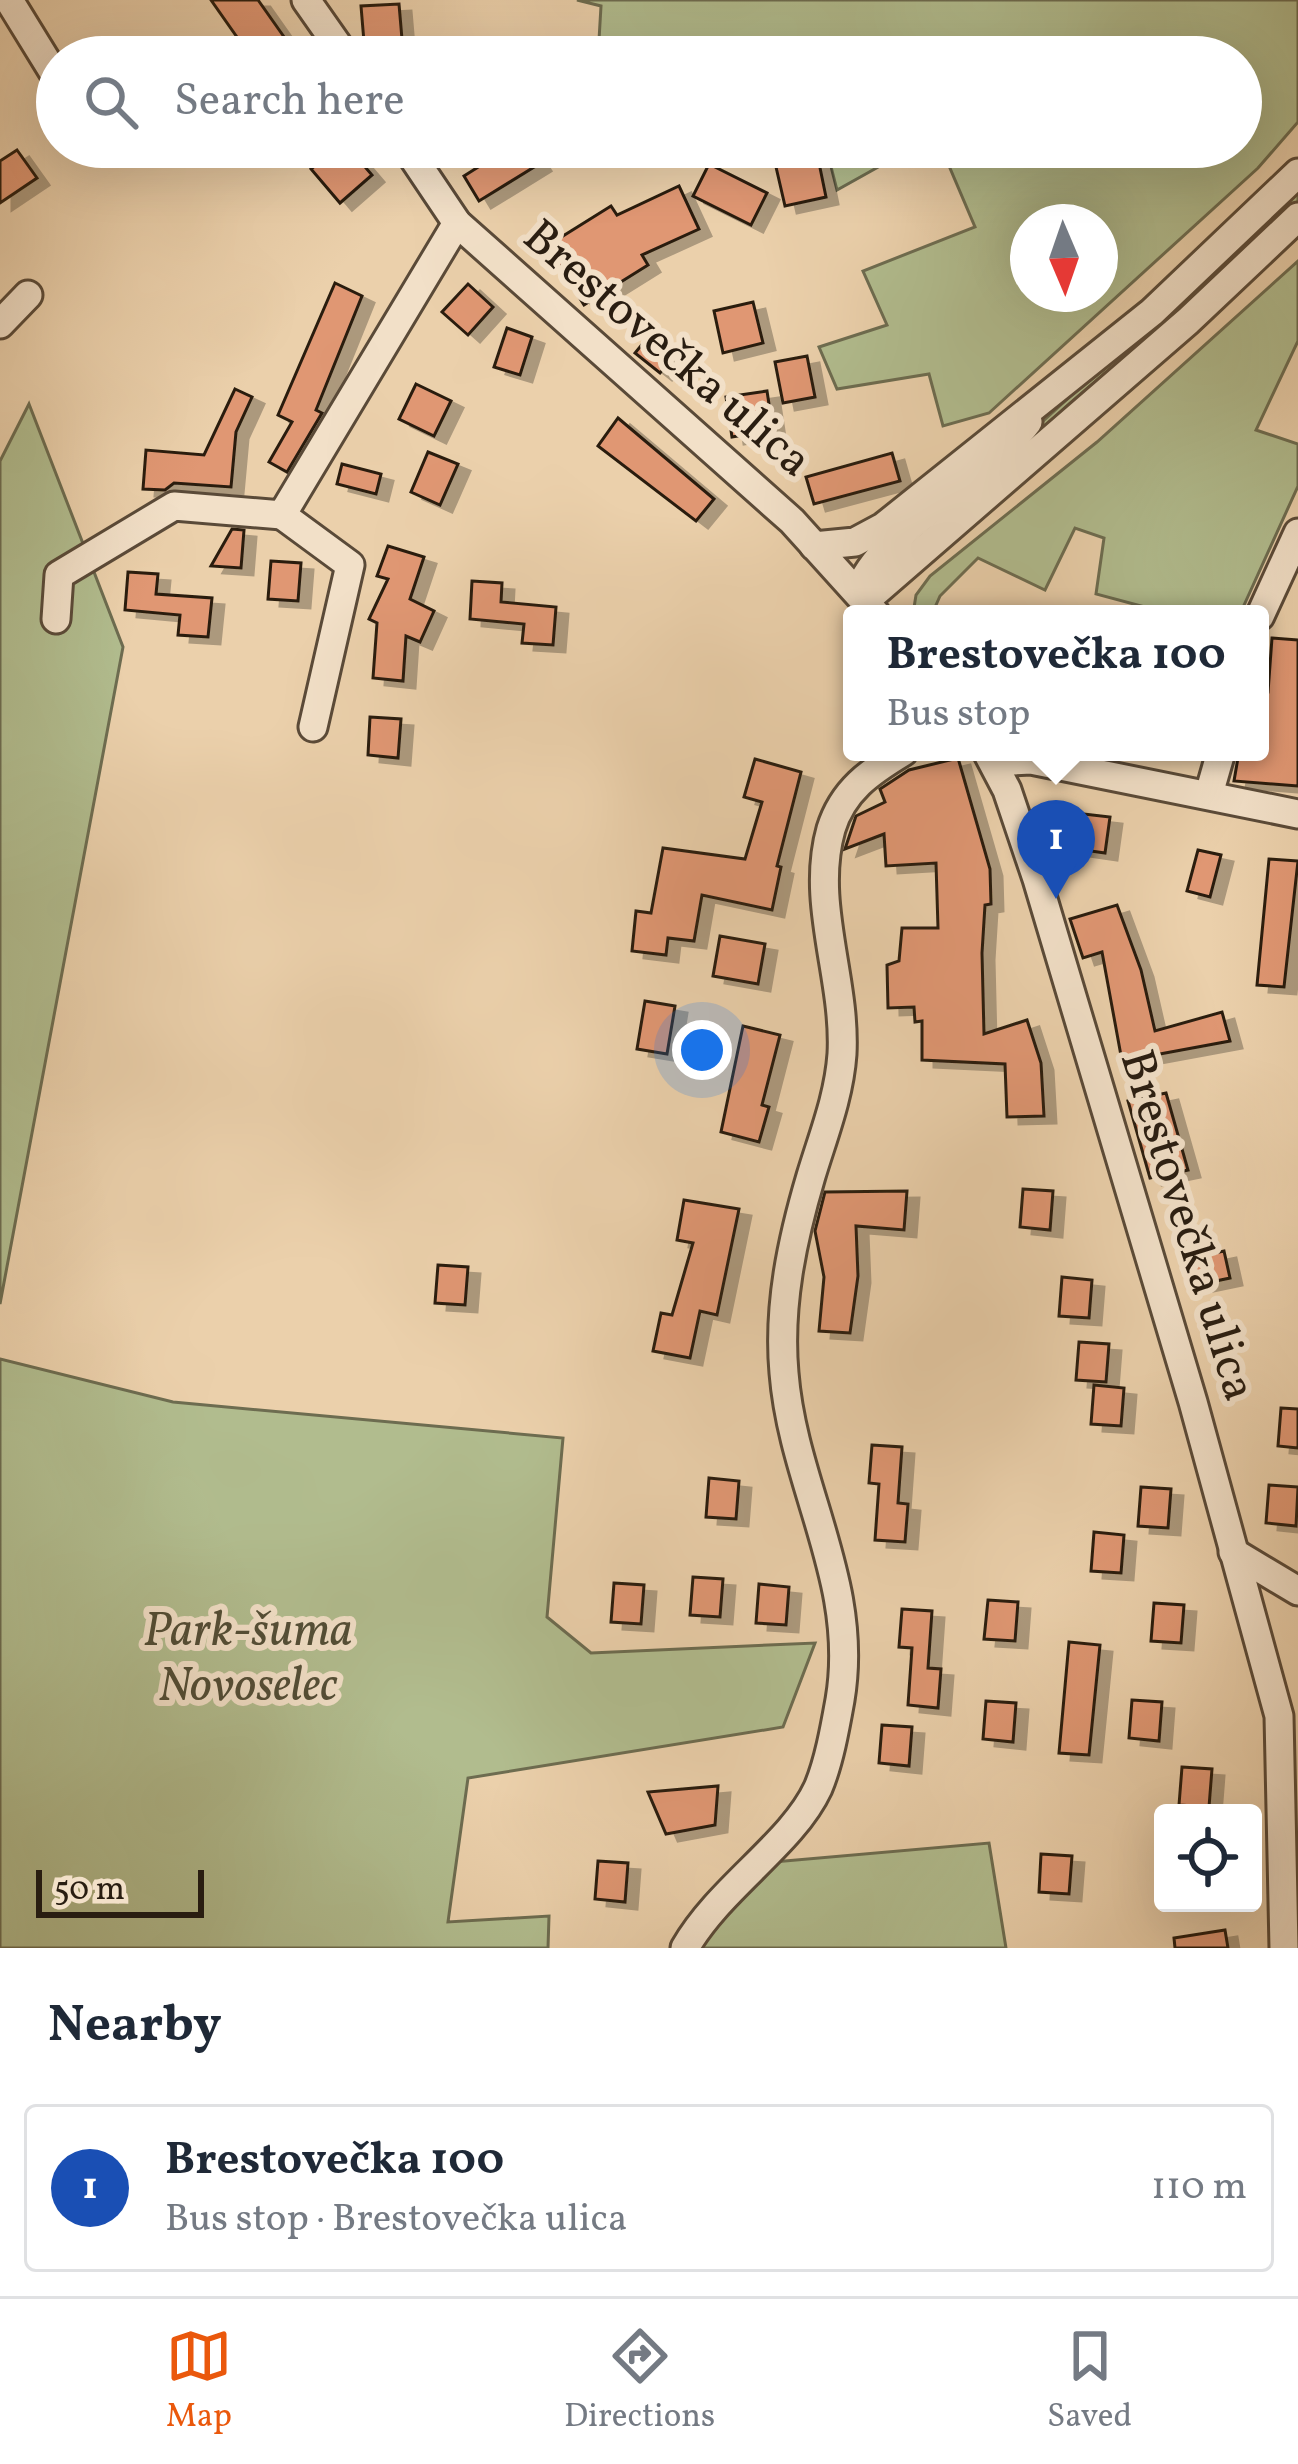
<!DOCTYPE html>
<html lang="en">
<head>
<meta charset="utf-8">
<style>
	body { margin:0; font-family:Vollkorn,serif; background:#f2f2f3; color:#1f2937 }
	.controls { position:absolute; right:36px; bottom:36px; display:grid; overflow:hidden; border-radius:12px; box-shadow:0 12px 48px #0002 }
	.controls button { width:108px; height:108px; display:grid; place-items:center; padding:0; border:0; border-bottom:3px solid #e0e1e3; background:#fff; color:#1f2937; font:60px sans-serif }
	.compass { position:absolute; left:1010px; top:204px; width:108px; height:108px; border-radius:50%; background:#fff; box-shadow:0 12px 48px #0002; rotate:178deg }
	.scale { position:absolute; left:36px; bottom:30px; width:168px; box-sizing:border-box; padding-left:12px; border:6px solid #291d11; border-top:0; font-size:33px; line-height:42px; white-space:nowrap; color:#291d11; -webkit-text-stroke:9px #f2e0c8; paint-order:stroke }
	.you { position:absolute; left:702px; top:1050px; width:42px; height:42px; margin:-30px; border:9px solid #fff; border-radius:50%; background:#1a73e8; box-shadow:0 0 0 18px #1a73e833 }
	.badge { display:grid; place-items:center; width:78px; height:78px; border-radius:50%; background:#ea580c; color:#fff; font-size:39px; font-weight:700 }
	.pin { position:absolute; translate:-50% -99px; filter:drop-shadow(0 3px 6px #0008) }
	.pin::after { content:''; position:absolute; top:63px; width:42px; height:36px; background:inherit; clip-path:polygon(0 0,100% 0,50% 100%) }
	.popup { position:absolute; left:843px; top:605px; width:426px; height:156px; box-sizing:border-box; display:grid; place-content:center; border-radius:12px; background:#fff; filter:drop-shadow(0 3px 9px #0005); font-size:39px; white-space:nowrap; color:#747a83 }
	.popup b { font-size:45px; color:#1f2937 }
	.popup::after { content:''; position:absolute; left:50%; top:100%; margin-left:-24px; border:24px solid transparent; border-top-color:#fff }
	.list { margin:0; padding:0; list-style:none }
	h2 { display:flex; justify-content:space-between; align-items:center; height:156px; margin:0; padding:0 48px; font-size:51px }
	h2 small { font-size:39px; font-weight:400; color:#747a83 }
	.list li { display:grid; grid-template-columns:78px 1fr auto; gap:36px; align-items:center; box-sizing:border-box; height:168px; margin:0 24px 24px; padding:0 24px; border:3px solid #e0e1e3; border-radius:12px }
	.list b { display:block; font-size:45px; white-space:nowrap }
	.list p { margin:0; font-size:39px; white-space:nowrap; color:#747a83 }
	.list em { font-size:39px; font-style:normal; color:#747a83 }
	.icon { flex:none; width:66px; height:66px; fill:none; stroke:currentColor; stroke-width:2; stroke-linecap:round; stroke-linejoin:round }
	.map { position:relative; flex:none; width:1298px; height:1948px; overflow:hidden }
	.search { position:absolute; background:#fff; box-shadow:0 12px 48px #0002; left:36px; right:36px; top:36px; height:132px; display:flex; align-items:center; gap:30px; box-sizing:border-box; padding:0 42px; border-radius:66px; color:#747a83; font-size:45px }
	.sheet { height:348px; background:#fff }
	nav { display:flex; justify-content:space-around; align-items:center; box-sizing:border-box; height:168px; border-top:3px solid #e0e1e3; background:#fff; font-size:33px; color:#747a83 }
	nav a { display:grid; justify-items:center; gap:6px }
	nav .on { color:#ea580c }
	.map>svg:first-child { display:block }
	.green { fill:#b1bc8e; stroke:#6d6c50; stroke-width:3; fill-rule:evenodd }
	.building { fill:#e09773; stroke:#291d11; stroke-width:3; filter:url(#shadow) }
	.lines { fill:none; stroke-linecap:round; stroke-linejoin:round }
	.minor-casing { stroke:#5a4a38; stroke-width:33 }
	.minor { stroke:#f2e0c8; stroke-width:27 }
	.labels { text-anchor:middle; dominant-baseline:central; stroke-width:12; stroke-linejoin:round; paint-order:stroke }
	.street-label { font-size:48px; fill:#291d11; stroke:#f2e0c8 }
	.park-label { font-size:48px; font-style:italic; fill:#524d36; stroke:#f2e0c8 }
</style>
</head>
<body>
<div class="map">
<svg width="1298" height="1948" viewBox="0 0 1298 1948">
	<defs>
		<filter id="shadow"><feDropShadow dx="12" dy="7" stdDeviation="0" flood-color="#0004"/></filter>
	</defs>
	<rect width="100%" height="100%" fill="#ebd0ab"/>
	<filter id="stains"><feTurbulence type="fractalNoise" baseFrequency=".00167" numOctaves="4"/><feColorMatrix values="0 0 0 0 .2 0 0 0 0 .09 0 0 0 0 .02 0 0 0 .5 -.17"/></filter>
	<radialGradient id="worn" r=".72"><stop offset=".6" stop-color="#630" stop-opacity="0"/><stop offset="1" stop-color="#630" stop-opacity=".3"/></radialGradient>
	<g class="green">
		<path d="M 577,0 L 1298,0 L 1298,122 L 1258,168 L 989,413 L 943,426 L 929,374 L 837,389 L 819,347 L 887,325 L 863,271 L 975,227 L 941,147 L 1241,147 L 1241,57 L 598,57 L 601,6 ZM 1028,222 L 1100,222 L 1100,294 L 1028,294 Z"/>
		<polygon points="826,147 914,147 837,190"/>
		<path d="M 1298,189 L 1298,201 C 1224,274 1145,338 1067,406 C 1042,428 1021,462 990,471 C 1089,374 1199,288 1298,189 Z"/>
		<polygon points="1298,261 1298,341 1256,430 1298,444 1298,486 1240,614 1156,610 1096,594 1104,538 1075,528 1045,590 978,558 940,596 932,614 913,614 916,595 930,576 1097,442"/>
		<polygon points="29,404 123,647 0,1304 0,461"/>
		<polygon points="0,1359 173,1402 563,1438 547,1617 591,1653 815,1643 783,1727 468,1778 448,1922 549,1916 548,1948 0,1948"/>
		<polygon points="989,1843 1006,1948 696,1948 762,1863"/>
	</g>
	<g class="building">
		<polygon points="211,0 258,0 294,51 285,57 251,57"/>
		<polygon points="399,4 402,39 364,42 361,6"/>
		<polygon points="337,147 348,147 372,175 340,203 311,169"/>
		<polygon points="510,147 528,147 539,164 479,201 464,176"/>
		<polygon points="17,150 37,178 0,203 0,161"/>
		<polygon points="818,158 826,197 785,206 776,167"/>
		<polygon points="709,164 767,193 751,225 693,196"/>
		<polygon points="679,186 699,229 642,255 648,265 584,305 547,246 611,206 617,215"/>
		<polygon points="335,283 362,296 316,410 322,413 287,472 269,462 292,422 278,415"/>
		<polygon points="468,284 493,307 468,335 442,312"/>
		<polygon points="753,302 763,343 723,353 714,311"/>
		<polygon points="507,328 532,337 520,375 494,367"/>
		<polygon points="653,331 678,351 660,373 635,353"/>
		<polygon points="807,356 815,397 783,403 775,362"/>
		<polygon points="416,384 451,401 434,436 399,419"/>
		<polygon points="235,389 252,397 236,432 231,487 174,483 165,490 143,489 146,450 204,455"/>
		<polygon points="767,391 773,430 732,437 726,397"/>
		<polygon points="618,418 714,499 696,521 598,446"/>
		<polygon points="428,452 458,464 440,505 411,492"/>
		<polygon points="892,453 900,481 814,504 806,477"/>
		<polygon points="342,464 381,474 376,494 337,484"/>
		<polygon points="232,529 244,530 241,568 211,566"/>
		<polygon points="388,546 424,557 410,599 434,611 420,642 406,636 403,681 373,678 377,623 369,619 388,579 377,576"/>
		<polygon points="271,561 301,563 298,601 268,599"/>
		<polygon points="128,572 158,574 156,594 212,598 208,637 178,635 180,615 125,610"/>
		<polygon points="472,581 502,583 501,602 556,607 553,645 522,643 524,624 470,619"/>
		<polygon points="1272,638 1298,640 1298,786 1234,781 1239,752 1260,752 1260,692 1268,692"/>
		<polygon points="370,717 401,719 398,758 368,755"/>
		<polygon points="958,758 990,869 991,904 985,905 982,953 984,1034 1027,1020 1041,1063 1044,1116 1007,1117 1005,1064 922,1060 922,1021 915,1022 914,1007 888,1008 887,965 899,961 902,928 938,928 936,863 886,866 884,834 845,849 856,816 885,802 880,789 909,770"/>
		<polygon points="755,759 801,772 777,866 781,867 772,910 702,895 694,941 668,938 666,955 632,951 636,911 651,913 663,848 745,859 762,802 744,797"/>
		<polygon points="1075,813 1110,817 1105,853 1070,848"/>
		<polygon points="1198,850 1221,855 1210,897 1187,891"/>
		<polygon points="1269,859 1298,861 1284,987 1257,985"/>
		<polygon points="1117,905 1141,970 1155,1031 1222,1012 1230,1041 1122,1061 1102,952 1083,958 1070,919"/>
		<polygon points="720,936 765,944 758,984 713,976"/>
		<polygon points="645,1001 675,1006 667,1054 637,1049"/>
		<polygon points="743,1026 780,1035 762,1105 769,1107 759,1142 721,1132"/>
		<polygon points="1166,1093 1188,1170 1150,1178 1128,1101"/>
		<polygon points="1023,1189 1053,1191 1050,1230 1020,1227"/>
		<polygon points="907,1191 904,1230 856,1226 858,1276 850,1333 819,1331 824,1277 815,1231 825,1192"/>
		<polygon points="684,1200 739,1209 717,1315 700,1311 690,1358 653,1351 661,1313 672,1315 693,1243 677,1240"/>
		<polygon points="1224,1251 1230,1278 1192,1286 1186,1259"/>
		<polygon points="438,1265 468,1267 465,1305 435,1303"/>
		<polygon points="1062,1277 1092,1280 1089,1318 1059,1316"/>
		<polygon points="1079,1342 1109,1344 1106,1382 1076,1380"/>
		<polygon points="1094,1385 1124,1388 1121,1426 1091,1424"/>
		<polygon points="1281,1408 1298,1409 1298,1448 1278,1446"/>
		<polygon points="872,1445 902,1447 898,1503 908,1504 905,1542 875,1540 879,1484 869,1483"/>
		<polygon points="709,1478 739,1481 736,1519 706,1517"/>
		<polygon points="1269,1485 1298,1487 1296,1526 1266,1523"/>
		<polygon points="1141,1487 1171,1489 1168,1528 1138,1526"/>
		<polygon points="1094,1532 1124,1535 1121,1573 1091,1571"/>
		<polygon points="693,1577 723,1579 720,1617 690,1615"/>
		<polygon points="614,1583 644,1585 641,1624 611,1622"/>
		<polygon points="759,1584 789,1587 786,1625 756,1623"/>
		<polygon points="988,1600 1018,1602 1015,1641 984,1639"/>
		<polygon points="1154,1603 1184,1605 1181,1643 1151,1641"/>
		<polygon points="902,1609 932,1611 928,1668 941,1669 938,1708 908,1705 912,1648 899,1647"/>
		<polygon points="1069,1642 1100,1645 1089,1755 1059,1753"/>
		<polygon points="1132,1700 1162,1702 1159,1741 1129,1738"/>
		<polygon points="986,1701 1016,1703 1013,1742 983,1739"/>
		<polygon points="882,1725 912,1727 909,1766 879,1763"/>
		<polygon points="1182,1767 1212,1769 1209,1807 1179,1805"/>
		<polygon points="718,1786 715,1825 666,1834 648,1792"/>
		<polygon points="1041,1854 1072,1856 1069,1894 1039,1892"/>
		<polygon points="598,1861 628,1863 625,1902 595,1899"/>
		<polygon points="1225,1930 1228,1948 1175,1948 1174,1938"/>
	</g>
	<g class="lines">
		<defs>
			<g id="minor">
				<polyline points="9,0 57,78"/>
				<polyline points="306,0 346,57"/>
				<polyline points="406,147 457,223 792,521 876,614"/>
				<polyline points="0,324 28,295"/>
				<polyline points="282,515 350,565 313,727"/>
				<polyline points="814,546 855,542 883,527 1152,312 1298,173"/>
				<path d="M 858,593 C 877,534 986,478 1028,422"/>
				<polyline points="865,601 1188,321 1298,217"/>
				<polyline points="1260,616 1298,533"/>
				<polyline points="56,619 59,575 174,506 282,515 457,223"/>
				<polyline points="987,752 1007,790 1037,879 1193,1402 1279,1716 1284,1948"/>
				<polyline points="994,762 1031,760 1298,814"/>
				<polyline points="1209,794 1221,752"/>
				<polyline points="1233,1552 1298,1591"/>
				<path d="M 685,1948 C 719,1888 792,1844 818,1788 C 829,1762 835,1728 840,1700 C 860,1582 793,1487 784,1373 C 778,1306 792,1240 811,1176 C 823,1136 839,1097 842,1054 C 846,978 810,903 831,829 C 843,790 870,772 903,752"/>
			</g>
		</defs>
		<use href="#minor" class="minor-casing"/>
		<use href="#minor" class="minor"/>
	</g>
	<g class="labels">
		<g class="street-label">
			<text transform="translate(666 350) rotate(41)">Brestovečka ulica</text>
			<text transform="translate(1186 1226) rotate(73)">Brestovečka ulica</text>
		</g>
		<g class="park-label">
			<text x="248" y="1632">Park-šuma<tspan x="248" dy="55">Novoselec</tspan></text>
		</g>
	</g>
	<rect width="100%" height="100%" filter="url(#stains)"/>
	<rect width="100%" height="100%" fill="url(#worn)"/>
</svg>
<div class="controls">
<button><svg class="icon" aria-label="locate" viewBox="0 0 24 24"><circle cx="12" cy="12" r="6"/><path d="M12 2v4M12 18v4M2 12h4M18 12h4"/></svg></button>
</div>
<svg class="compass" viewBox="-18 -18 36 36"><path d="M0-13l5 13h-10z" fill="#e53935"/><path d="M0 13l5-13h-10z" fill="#747a83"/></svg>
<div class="scale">50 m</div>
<div class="you"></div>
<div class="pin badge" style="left:1056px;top:899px;background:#1a4fb4">1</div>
<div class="popup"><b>Brestovečka 100</b>Bus stop</div>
<div class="search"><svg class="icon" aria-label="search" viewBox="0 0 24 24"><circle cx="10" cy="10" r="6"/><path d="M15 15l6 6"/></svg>Search here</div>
</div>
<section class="sheet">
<h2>Nearby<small></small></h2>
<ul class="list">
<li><span class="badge" style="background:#1a4fb4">1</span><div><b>Brestovečka 100</b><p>Bus stop · Brestovečka ulica</p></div><em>110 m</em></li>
</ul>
</section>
<nav>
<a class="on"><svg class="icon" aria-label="map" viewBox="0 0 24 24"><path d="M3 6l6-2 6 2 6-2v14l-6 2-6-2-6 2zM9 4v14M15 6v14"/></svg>Map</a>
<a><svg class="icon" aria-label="directions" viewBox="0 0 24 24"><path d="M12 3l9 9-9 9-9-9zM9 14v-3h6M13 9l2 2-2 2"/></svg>Directions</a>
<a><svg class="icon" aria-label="saved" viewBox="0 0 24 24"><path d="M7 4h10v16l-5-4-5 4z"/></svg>Saved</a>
</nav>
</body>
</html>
